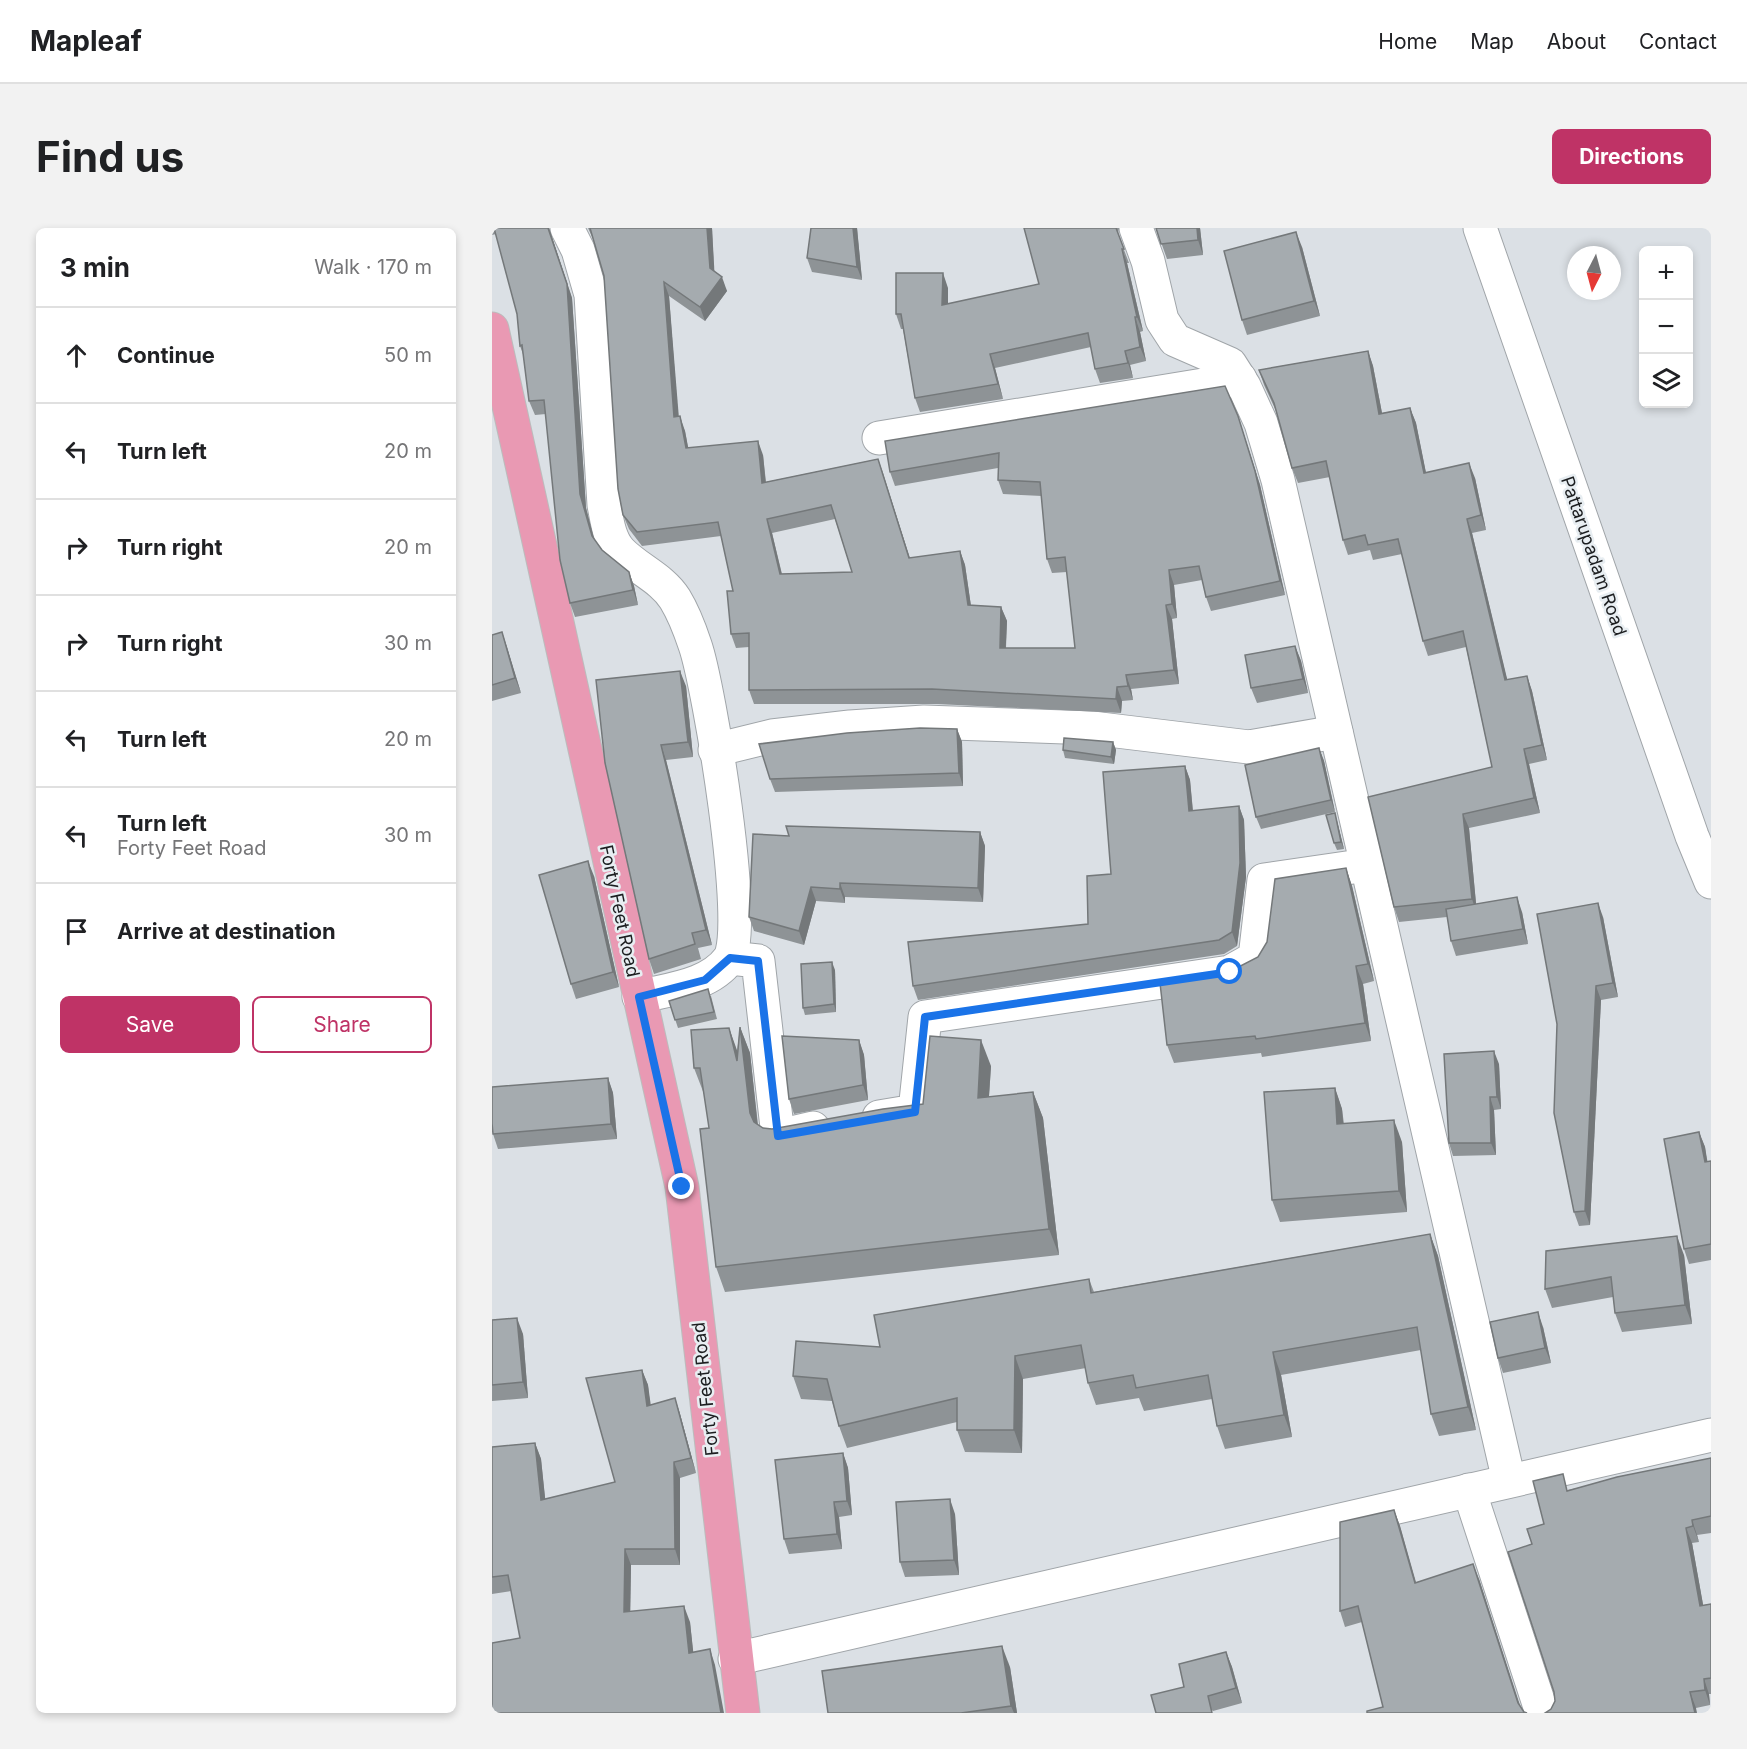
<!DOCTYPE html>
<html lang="en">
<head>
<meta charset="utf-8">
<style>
	body { margin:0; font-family:Inter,sans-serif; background:#f2f2f2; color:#202124 }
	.controls { position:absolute; right:18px; top:18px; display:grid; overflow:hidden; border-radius:9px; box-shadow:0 3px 9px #0003 }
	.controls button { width:54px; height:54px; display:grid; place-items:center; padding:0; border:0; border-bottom:2px solid #e0e0e0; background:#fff; color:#202124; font:30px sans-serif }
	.compass { position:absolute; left:1075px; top:18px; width:54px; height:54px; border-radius:50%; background:#fff; box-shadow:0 3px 9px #0003; rotate:186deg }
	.stop { position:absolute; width:18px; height:18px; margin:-14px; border:4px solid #1a73e8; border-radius:50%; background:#fff }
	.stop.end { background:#1a73e8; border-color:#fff; box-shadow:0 2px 6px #0008 }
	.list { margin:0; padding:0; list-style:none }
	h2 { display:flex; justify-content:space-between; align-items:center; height:78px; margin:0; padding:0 24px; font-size:26px }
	h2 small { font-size:20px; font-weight:400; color:#757577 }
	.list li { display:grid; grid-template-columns:39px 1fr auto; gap:18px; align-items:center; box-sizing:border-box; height:96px; padding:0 24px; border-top:2px solid #e0e0e0 }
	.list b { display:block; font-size:22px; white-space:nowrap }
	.list p { margin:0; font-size:20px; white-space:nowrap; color:#757577 }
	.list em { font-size:20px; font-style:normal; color:#757577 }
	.actions { display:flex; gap:12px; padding:18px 24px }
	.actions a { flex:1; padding:14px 0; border:2px solid #bf3366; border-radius:9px; text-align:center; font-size:21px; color:#bf3366 }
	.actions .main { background:#bf3366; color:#fff }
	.icon { flex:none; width:33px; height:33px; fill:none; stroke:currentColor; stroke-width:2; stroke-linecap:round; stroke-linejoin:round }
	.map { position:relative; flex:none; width:1219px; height:1485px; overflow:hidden; border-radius:9px }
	header { display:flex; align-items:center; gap:36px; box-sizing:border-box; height:84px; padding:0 30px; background:#fff; border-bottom:2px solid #e0e0e0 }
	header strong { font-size:28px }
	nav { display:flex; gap:33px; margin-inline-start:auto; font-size:21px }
	.intro { display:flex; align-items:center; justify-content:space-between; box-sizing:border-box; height:144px; padding:0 36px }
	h1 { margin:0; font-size:42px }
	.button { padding:15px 27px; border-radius:9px; background:#bf3366; color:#fff; font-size:21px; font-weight:700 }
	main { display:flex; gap:36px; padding:0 36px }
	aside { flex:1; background:#fff; border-radius:9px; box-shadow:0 3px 9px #0003 }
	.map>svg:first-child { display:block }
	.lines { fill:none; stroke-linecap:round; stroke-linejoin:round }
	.minor-casing { stroke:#a0a5a9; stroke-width:35 }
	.major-casing { stroke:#bbbcbc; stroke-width:35 }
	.minor { stroke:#fff; stroke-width:33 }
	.major { stroke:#e999b3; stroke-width:33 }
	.wall { fill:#8e9396; fill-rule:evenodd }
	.shaded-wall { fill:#74787a }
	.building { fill:#a5abaf; stroke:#74787a; stroke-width:1.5; fill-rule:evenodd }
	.route { stroke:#1a73e8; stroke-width:8 }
	.labels { text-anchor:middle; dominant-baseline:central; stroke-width:5; stroke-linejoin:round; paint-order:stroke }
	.street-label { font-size:18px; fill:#1c1e20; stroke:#e8eef2 }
</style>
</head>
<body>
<header>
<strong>Mapleaf</strong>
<nav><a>Home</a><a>Map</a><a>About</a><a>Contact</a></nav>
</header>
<div class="intro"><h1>Find us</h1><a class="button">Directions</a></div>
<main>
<aside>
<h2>3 min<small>Walk · 170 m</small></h2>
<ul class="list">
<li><svg class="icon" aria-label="ahead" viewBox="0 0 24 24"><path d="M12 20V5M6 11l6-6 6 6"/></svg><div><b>Continue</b></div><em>50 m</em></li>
<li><svg class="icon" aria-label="left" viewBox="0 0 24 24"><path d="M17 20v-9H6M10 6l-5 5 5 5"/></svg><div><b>Turn left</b></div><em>20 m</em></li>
<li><svg class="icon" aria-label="right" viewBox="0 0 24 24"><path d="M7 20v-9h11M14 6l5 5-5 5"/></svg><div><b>Turn right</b></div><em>20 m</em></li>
<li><svg class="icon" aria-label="right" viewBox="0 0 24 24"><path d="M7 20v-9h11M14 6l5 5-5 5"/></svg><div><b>Turn right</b></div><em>30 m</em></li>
<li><svg class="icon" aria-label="left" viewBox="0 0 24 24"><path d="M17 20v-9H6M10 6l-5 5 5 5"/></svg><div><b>Turn left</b></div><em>20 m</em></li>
<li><svg class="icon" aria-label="left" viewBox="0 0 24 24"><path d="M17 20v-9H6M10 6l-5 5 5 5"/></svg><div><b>Turn left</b><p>Forty Feet Road</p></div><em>30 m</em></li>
<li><svg class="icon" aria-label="arrive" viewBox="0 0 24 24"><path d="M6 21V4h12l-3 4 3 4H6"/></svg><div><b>Arrive at destination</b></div></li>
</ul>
<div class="actions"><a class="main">Save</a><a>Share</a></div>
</aside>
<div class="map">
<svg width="1219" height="1485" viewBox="0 0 1219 1485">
	<rect width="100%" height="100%" fill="#dbe0e5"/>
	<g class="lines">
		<defs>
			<g id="minor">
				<path d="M 75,0 L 86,22 L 99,67 L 112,277 C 115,292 117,311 128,323 C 145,341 170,350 183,371 C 191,384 198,402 203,417 C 217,457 258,703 237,731 C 217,758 178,761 147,769"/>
				<polyline points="644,0 656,33 670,92 683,112 738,136 752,158 769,195 786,252 1017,1253"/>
				<polyline points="988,0 1200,608 1219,654"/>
				<polyline points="387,210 748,151"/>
				<polyline points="223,522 280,508 358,499 432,494 600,500 757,519 844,504"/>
				<polyline points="238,730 266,733 286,908 321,900"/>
				<polyline points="387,889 423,883 433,789 738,744 763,730 772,652 875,637"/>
				<polyline points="977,1262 1050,1485"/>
				<polyline points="243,1431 1219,1207"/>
			</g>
			<polyline id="major" points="0,101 190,959 251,1485"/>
		</defs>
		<use href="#minor" class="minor-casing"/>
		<use href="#major" class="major-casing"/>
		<use href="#minor" class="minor"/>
		<use href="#major" class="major"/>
	</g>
	<g class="wall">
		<polygon points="0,0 57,0 80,70 94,280 102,311 110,322 137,344 142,358 146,377 83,389 78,375 54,186 43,187 37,173 32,129 28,118 25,86 4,6 0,7"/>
		<path d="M 96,0 L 220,0 L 222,43 L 235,63 L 213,93 L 177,68 L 186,189 L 193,203 L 196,220 L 271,227 L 274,254 L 386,231 L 418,330 L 468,323 L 473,337 L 479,378 L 509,379 L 515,393 L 514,420 L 583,420 L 575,344 L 560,345 L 555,331 L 550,268 L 511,266 L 506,252 L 506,240 L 403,258 L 398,244 L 393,213 L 746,188 L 768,257 L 793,367 L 719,383 L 714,369 L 710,352 L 682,357 L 685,390 L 680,391 L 687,456 L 639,461 L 641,472 L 630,473 L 629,485 L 445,476 L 262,476 L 257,462 L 257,419 L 244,420 L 239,406 L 241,363 L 229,308 L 150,318 L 137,301 L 131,287 L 112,48 L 101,11 ZM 343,291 L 360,344 L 290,346 L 280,305 Z"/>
		<polygon points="319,0 365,0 370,52 320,44 315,30"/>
		<polygon points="532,0 627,0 626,6 637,35 635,35 651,103 648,104 654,133 638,137 641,150 608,155 603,141 599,119 503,140 511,171 428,184 423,170 411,101 409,101 404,86 456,60 456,76 547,56"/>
		<polygon points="664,0 708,0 711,27 675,31"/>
		<polygon points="810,19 828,88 755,107 750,92"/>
		<polygon points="876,123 881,138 890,185 918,180 924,195 934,245 983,250 994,302 980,305 1015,452 1035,448 1040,463 1055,532 1037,536 1048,585 977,600 984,676 1030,684 1036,716 964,728 959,713 955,689 907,694 902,679 1000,539 974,419 936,428 931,413 910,326 881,332 878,322 856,327 851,312 838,249 806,255 800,240 784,183 772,157 767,142"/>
		<polygon points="10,404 29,465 0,473 0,407"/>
		<polygon points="803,418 809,433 816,465 765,475 759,460"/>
		<polygon points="194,458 201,529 174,532 220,717 206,720 209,731 162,746 157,731 113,535"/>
		<polygon points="465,501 470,514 471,558 283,564 278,551"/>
		<polygon points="621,514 624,522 622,536 573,530 571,522"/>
		<polygon points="827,520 832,533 843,584 769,601 764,589"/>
		<polygon points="693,538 698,552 701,583 747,578 752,592 754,649 745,718 732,726 426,772 421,758 596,696 619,646"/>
		<polygon points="845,593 852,621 845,622 842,615"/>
		<polygon points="488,604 493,618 491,674 353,669 353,675 324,673 312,717 262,703 257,689 297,608"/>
		<polygon points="854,640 860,658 882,753 871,756 879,813 770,829 769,825 682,835 675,817 735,745 766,729"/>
		<polygon points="102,648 127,759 84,771 79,756"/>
		<polygon points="1111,689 1126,769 1109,772 1098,997 1087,998 1082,984 1065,796"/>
		<polygon points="343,742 344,784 313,787 311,780"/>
		<polygon points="219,768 225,791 186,800 177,773"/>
		<polygon points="248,799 258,825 266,897 271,900 280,901 431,876 499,838 497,869 541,864 551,890 567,1027 233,1064 224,1039 217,900 212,866 202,840 237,800 245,824"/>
		<polygon points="367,812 372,827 376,872 302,886 297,871"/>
		<polygon points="1007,836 1009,881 1002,882 1004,927 961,928 957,915"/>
		<polygon points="116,850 121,865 125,911 6,921 1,906"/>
		<polygon points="843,860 850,881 852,896 910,914 915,984 788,994 780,972"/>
		<polygon points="1207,904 1213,919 1215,934 1219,933 1219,1032 1197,1036 1192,1021"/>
		<polygon points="938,1006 946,1028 984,1202 947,1208 939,1186 929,1122 789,1147 800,1209 733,1221 725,1198 720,1171 652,1183 647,1170 604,1177 596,1155 594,1140 531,1151 530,1225 473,1224 465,1202 465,1194 355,1220 347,1198 340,1173 309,1171 301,1148 388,1119 597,1051 602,1064"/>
		<polygon points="1192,1027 1200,1096 1130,1104 1123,1085 1121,1069 1060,1080 1053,1061"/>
		<polygon points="0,1092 31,1106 36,1170 0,1173"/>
		<polygon points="1051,1099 1059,1135 1011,1145 1006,1130"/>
		<polygon points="150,1142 156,1157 158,1177 183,1170 188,1186 204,1245 188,1250 188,1337 139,1337 138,1384 198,1394 201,1424 223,1437 28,1410 19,1363 0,1366 0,1219 43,1215 49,1231 53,1271 123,1254"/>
		<polygon points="351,1225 356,1240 360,1287 347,1289 350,1321 297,1326 292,1311"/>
		<polygon points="1219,1230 1219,1305 1205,1307 1207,1314 1200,1315 1211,1377 1219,1376 1219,1466 1217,1466 1218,1477 1204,1480 1059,1481 1063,1473 1062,1464 1040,1316 1052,1296 1076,1262"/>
		<polygon points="902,1282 908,1298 924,1354 987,1351 1028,1477 1032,1484 891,1479 870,1394 853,1399 848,1383"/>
		<polygon points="463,1286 467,1347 413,1349 408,1334"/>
		<polygon points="734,1424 740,1439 750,1475 721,1483 692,1459"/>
		<polygon points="518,1439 525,1485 336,1485"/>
	</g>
	<g class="shaded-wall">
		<polygon points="57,0 80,70 94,280 105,322 100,308 88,266"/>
		<polygon points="215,0 220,0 223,54 218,40"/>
		<polygon points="361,0 365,0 370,52 365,39"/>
		<polygon points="705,0 708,0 711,27 706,12"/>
		<polygon points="804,4 810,19 828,88 822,73"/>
		<polygon points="630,21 635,35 651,103 645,89"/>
		<polygon points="451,45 456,60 456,92 450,77"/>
		<polygon points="230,49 235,63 213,93 208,79"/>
		<polygon points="172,54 177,68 188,203 182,189"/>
		<polygon points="643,89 648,104 654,133 648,119"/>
		<polygon points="633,123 638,137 641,150 636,135"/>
		<polygon points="876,123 881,138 893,201 887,186"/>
		<polygon points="498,126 503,140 511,171 506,156"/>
		<polygon points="918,180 924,195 937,260 932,245"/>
		<polygon points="188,188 193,203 199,234 194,220"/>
		<polygon points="746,188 768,257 793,367 788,353"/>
		<polygon points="266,213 271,227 275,269 270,255"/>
		<polygon points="386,231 391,245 422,344 417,330"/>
		<polygon points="977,235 983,250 994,302 989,287"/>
		<polygon points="275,291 280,305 293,360 288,346"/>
		<polygon points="975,291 980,305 1019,467 1013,452"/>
		<polygon points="468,323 473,337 481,392 476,377"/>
		<polygon points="677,342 682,357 685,390 680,376"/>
		<polygon points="137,344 142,358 146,377 141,362"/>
		<polygon points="674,377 680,391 687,456 682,442"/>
		<polygon points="509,379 515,393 513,434 508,420"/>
		<polygon points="10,404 15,419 29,465 23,450"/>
		<polygon points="803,418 809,433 816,465 811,451"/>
		<polygon points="188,443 194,458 201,529 196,514"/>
		<polygon points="634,447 639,461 641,472 636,458"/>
		<polygon points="1035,448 1040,463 1055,532 1050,517"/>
		<polygon points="625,459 630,473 629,485 624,471"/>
		<polygon points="465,501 470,514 471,558 467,545"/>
		<polygon points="621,514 624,522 622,536 619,529"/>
		<polygon points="169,517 174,532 220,717 214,702"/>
		<polygon points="827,520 832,533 843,584 839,572"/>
		<polygon points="1032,521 1037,536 1048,585 1042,570"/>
		<polygon points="693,538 698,552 702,597 697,583"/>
		<polygon points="747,578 752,592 754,649 745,718 740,704"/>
		<polygon points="843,585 852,621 849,614"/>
		<polygon points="971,586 977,600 985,686 980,671"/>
		<polygon points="488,604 493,618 491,674 486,660"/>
		<polygon points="96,633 102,648 127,759 121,744"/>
		<polygon points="854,640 860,658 882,753 876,736"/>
		<polygon points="348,655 353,669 353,675 348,661"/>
		<polygon points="319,659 324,673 312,717 307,703"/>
		<polygon points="1025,669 1030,684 1036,716 1031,701"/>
		<polygon points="1106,675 1111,689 1126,769 1121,755"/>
		<polygon points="340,734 343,742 344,784 342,776"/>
		<polygon points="864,738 871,756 879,813 873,795"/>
		<polygon points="1104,758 1109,772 1098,997 1093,983"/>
		<polygon points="248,799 258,825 267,910 258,885"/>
		<polygon points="237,800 246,825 245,833"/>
		<polygon points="367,812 372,827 376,872 371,857"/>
		<polygon points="489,812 499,838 495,896 486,870"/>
		<polygon points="1002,823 1007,836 1009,881 1005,869"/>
		<polygon points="116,850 121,865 125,911 119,896"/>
		<polygon points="843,860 850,881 853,918 845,896"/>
		<polygon points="541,864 551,890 567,1027 557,1001"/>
		<polygon points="998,869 1002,882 1004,927 999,915"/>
		<polygon points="902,892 910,914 915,984 907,963"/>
		<polygon points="1207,904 1213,919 1218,949 1213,934"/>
		<polygon points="938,1006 946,1028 984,1202 976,1179"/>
		<polygon points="1185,1008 1192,1027 1200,1096 1193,1077"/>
		<polygon points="1046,1084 1051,1099 1059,1135 1053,1120"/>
		<polygon points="25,1090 31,1106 36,1170 31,1154"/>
		<polygon points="781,1124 789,1147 800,1209 792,1187"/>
		<polygon points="523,1128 531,1151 530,1225 522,1202"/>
		<polygon points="150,1142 156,1157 161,1193 155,1178"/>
		<polygon points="183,1170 188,1186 204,1245 199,1230"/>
		<polygon points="43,1215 49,1231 55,1288 49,1272"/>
		<polygon points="351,1225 356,1240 360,1287 355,1273"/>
		<polygon points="182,1234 188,1250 188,1337 183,1321"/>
		<polygon points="458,1271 463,1286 467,1347 462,1332"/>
		<polygon points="342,1274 347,1289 350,1321 345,1306"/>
		<polygon points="902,1282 908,1298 928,1370 923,1355"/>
		<polygon points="1200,1292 1205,1307 1207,1314 1201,1298"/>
		<polygon points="1194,1300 1200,1315 1214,1393 1208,1378"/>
		<polygon points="133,1321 139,1337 138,1400 132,1384"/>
		<polygon points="981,1336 987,1351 1030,1485 1026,1475"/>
		<polygon points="192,1378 198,1394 203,1440 197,1425"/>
		<polygon points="510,1418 518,1439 525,1485 522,1485 519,1478"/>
		<polygon points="218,1421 223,1437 232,1485 229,1485"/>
		<polygon points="734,1424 740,1439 750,1475 744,1460"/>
		<polygon points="1212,1451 1217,1466 1218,1477 1213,1462"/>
		<polygon points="1198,1464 1204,1480 1205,1485 1203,1485"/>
	</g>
	<g class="building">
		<polygon points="2,0 56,0 75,56 88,266 100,308 110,322 137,344 141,362 78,375 68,332 52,172 37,173 30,117 28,118 25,86"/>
		<path d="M 98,0 L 215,0 L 218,40 L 230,49 L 208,79 L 172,54 L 182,189 L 188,188 L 194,220 L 266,213 L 270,255 L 386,231 L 417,330 L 468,323 L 476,377 L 509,379 L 508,420 L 583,420 L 573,329 L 555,331 L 548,254 L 506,252 L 507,225 L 398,244 L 393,213 L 733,158 L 746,188 L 763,243 L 788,353 L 714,369 L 707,338 L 677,342 L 680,376 L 674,377 L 682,442 L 634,447 L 636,458 L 625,459 L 624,471 L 440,461 L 257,462 L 257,405 L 239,406 L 235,363 L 241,363 L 226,294 L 145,304 L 131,287 L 126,261 L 112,48 ZM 339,277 L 360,344 L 288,346 L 275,291 Z"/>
		<polygon points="319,0 361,0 365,39 315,30"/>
		<polygon points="532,0 624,0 632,21 630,21 645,89 643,89 648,119 633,123 636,135 603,141 596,105 498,126 506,156 423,170 409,86 404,86 404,45 451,45 450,77 547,56"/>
		<polygon points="664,0 705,0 706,12 669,16"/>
		<polygon points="804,4 822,73 750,92 732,23"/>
		<polygon points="876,123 887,186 918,180 932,245 977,235 989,287 975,291 1013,452 1035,448 1050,517 1032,521 1042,570 971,586 980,671 902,679 876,569 1000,539 971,403 931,413 906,311 876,317 873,307 851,312 834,233 800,240 782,175 767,142"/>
		<polygon points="10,404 23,450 0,457 0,407"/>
		<polygon points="803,418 811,451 759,460 753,427"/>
		<polygon points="188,443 196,514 169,517 214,702 200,705 203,716 157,731 113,535 104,452"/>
		<polygon points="428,500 465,501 467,545 278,551 267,516 355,505"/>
		<polygon points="572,510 621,514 619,529 571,522"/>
		<polygon points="827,520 839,572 764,589 753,537"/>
		<polygon points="693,538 697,583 747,578 748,635 740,704 727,712 421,758 416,714 596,696 595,648 619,646 611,544"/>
		<polygon points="843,585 849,614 842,615 834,587"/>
		<polygon points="294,598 488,604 486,660 348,655 348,661 319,659 307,703 257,689 261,606 297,608"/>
		<polygon points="96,633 121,744 79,756 47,647"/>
		<polygon points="854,640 876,736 864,738 873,795 764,811 763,808 675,817 668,755 735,745 766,729 775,714 783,651"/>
		<polygon points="1025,669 1031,701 959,713 954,681"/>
		<polygon points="1106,675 1121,755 1104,758 1093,983 1082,984 1062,885 1065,796 1045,686"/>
		<polygon points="340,734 342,776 311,780 309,736"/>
		<polygon points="216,761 222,784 183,792 177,773"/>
		<polygon points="248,799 258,885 262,894 271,900 280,901 391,881 431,876 438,808 489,812 486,870 541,864 557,1001 224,1039 208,901 217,900 208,840 202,840 199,802 237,800 245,833"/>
		<polygon points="290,808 367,812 371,857 297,871"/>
		<polygon points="1002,823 1005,869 998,869 999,915 957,915 952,826"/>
		<polygon points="116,850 119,896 1,906 0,895 0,859"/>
		<polygon points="843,860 845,896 902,892 907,963 780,972 772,864"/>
		<polygon points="1207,904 1213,934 1219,933 1219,1016 1192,1021 1172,911"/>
		<polygon points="938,1006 976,1179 939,1186 925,1099 781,1124 792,1187 725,1198 716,1147 644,1160 641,1147 596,1155 589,1117 523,1128 522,1202 465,1202 465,1170 347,1198 335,1151 301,1148 304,1113 388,1119 382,1087 597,1051 599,1065"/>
		<polygon points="1185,1008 1193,1077 1123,1085 1119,1049 1053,1061 1054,1023"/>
		<polygon points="1046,1084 1053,1120 1006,1130 998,1094"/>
		<polygon points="25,1090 31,1154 0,1157 0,1092"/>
		<polygon points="150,1142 155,1178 183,1170 199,1230 182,1234 183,1321 133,1321 132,1384 192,1378 197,1425 218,1421 229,1485 0,1485 0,1415 28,1410 16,1347 0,1349 0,1219 43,1215 49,1272 123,1254 94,1150"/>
		<polygon points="351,1225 355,1273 342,1274 345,1306 292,1311 283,1232"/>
		<polygon points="1219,1230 1219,1288 1200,1292 1201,1298 1194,1300 1208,1378 1219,1376 1219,1450 1212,1451 1213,1462 1198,1464 1203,1485 1053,1485 1059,1481 1063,1473 1062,1464 1016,1324 1040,1316 1035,1301 1052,1296 1041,1253 1071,1246 1075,1263 1125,1249"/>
		<polygon points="458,1271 462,1332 408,1334 404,1274"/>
		<polygon points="902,1282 923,1355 981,1336 1026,1475 1032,1484 1035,1485 875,1485 875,1483 891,1479 866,1378 848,1383 848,1294"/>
		<polygon points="510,1418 519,1478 469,1485 336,1485 330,1443"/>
		<polygon points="734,1424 744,1460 716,1468 720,1485 664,1485 659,1467 692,1459 687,1436"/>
	</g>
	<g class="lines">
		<polyline class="route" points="190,959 147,769 213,752 238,730 266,733 286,908 423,884 433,789 738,744"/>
	</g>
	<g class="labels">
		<g class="street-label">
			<text transform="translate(1102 328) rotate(71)">Pattarupadam Road</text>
			<text transform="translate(128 683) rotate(78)">Forty Feet Road</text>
			<text transform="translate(213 1161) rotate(-96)">Forty Feet Road</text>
		</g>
	</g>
</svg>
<div class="controls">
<button>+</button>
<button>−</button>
<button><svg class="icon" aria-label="layers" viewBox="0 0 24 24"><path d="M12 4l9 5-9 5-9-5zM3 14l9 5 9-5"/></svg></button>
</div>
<svg class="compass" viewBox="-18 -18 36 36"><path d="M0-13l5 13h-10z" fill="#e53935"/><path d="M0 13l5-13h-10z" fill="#757577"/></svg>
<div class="stop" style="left:738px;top:744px"></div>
<div class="stop end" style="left:190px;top:959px"></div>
</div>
</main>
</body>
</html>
